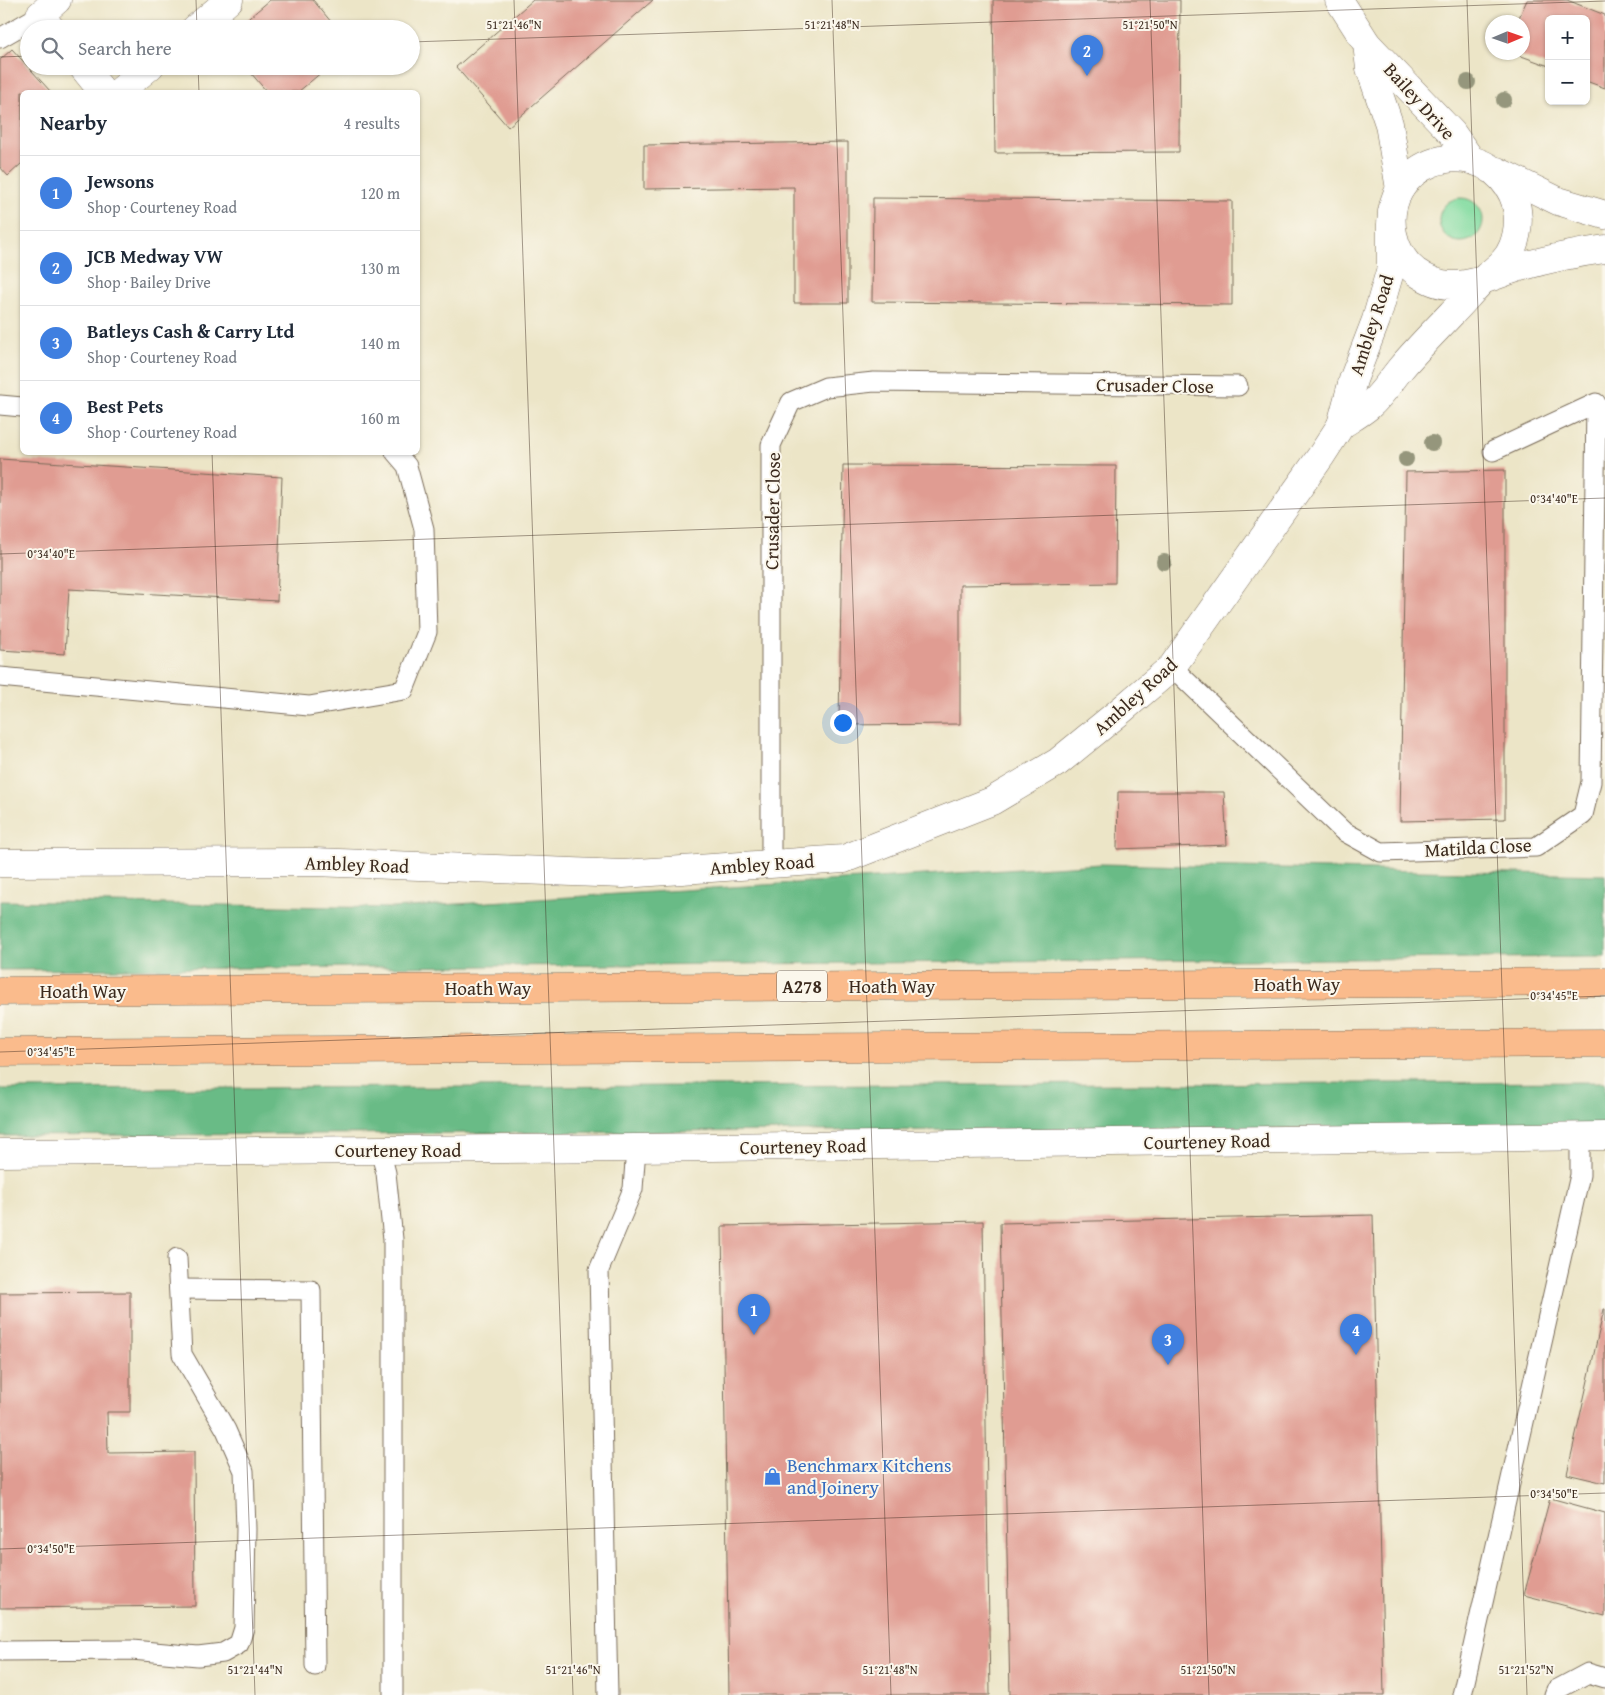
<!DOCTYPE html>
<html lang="en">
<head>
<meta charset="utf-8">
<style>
	body { margin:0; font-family:"Gentium Book Plus",serif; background:#f6f6f7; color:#1f2937 }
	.controls { position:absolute; right:15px; top:15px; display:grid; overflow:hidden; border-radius:8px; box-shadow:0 1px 4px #0004 }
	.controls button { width:45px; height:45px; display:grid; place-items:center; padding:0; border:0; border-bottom:1px solid #e0e1e3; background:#fff; color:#1f2937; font:25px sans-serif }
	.compass { position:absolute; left:1485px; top:15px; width:45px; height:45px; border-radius:50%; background:#fff; box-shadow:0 1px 4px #0004; rotate:88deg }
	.you { position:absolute; left:842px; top:722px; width:18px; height:18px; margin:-12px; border:4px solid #fff; border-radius:50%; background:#1a73e8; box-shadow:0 0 0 8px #1a73e833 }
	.badge { display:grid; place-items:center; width:32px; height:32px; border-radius:50%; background:#d93025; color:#fff; font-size:16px; font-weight:700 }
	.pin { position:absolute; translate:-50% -41px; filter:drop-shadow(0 1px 2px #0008) }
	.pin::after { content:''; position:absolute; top:26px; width:18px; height:15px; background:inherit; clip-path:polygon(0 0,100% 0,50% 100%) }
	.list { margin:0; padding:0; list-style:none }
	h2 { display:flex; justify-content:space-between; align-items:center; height:65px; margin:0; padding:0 20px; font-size:21px }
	h2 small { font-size:16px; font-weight:400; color:#747a83 }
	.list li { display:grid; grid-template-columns:32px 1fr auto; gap:15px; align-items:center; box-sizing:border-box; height:75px; padding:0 20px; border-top:1px solid #e0e1e3 }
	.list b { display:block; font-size:19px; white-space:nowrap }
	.list p { margin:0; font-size:16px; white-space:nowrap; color:#747a83 }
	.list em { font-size:16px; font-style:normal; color:#747a83 }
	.icon { flex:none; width:28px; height:28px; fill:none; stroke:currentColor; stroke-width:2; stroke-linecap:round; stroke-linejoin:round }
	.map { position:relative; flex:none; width:1605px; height:1695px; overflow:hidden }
	.search { position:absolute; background:#fff; box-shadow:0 1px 4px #0004; left:20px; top:20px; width:400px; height:55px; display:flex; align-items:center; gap:12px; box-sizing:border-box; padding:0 18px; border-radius:28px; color:#747a83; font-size:19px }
	.panel { position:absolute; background:#fff; box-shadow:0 1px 4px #0004; left:20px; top:90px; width:400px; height:365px; border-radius:8px }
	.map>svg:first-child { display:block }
	.green { fill:#82dba0; stroke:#5e825f }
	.forest { fill:#69bb86; stroke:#527252 }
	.building { fill:#e09c92 }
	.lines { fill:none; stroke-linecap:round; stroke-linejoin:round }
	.service-casing { stroke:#796b59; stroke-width:21 }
	.minor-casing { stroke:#796b59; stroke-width:29 }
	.primary-casing { stroke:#796b59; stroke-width:29 }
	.service { stroke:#fff; stroke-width:19 }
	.minor { stroke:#fff; stroke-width:28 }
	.primary { stroke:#fabb8c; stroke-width:28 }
	.tree { fill:#95967c }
	.ticks { fill:none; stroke:#3b2a1e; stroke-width:1; stroke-opacity:0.45 }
	.labels { text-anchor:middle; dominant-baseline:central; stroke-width:4; stroke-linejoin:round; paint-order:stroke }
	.shield { fill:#fbf7ec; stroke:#75685c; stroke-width:1 }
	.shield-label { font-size:18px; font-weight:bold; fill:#3b2a1e }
	.street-label { font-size:19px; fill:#3b2a1e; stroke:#fbf7ec }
	.shop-label { font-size:19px; fill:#366cbe; stroke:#fbf7ec; text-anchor:start }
	.ticks-label { font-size:12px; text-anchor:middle; fill:#3b2a1e; stroke:#fbf7ec; stroke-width:4; stroke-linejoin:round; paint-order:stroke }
</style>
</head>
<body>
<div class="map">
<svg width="1605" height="1695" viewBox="0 0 1605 1695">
	<rect width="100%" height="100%" fill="#fbf7ec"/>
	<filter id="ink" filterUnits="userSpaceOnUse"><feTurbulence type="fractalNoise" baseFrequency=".02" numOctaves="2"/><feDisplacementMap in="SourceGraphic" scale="10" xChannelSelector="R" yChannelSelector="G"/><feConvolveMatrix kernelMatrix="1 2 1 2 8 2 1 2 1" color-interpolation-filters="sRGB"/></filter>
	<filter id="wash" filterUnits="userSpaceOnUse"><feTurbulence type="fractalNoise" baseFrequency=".0096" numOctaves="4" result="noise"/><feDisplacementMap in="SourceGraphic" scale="20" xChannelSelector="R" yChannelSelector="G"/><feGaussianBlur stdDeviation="1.12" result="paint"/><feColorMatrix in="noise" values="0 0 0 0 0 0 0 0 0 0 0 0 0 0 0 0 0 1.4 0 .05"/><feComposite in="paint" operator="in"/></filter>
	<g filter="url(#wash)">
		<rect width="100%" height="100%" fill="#ece5c7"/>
		<circle class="green" cx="1461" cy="220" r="22"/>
		<g class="forest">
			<polygon points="1101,864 1605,875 1605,957 0,970 0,901 393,908"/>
			<polygon points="1605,1082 1605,1126 0,1136 0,1089"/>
		</g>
		<g id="blocks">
			<g class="building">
				<polygon points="270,0 313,0 337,29 236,29"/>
				<polygon points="533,0 653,0 508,127 456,67"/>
				<polygon points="993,0 1180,0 1179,152 995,153"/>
				<polygon points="1527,0 1567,0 1605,15 1605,88 1586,81 1586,19 1549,19 1549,66 1513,53 1522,52 1522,22 1517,22"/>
				<polygon points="12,49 51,92 22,92 22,163 8,176 0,167 0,60"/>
				<polygon points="245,66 329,66 298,92 267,92"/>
				<polygon points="848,142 848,303 794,303 794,187 644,189 644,145"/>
				<polygon points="873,198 1232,201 1232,305 872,302"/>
				<polygon points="0,459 282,477 277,601 69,589 65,654 0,650"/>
				<polygon points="843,465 1116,466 1115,583 960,585 960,724 839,725"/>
				<polygon points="1505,470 1505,819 1400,821 1406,472"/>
				<polygon points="1118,792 1224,792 1227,845 1117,849"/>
				<polygon points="1373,1215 1384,1695 1010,1695 1000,1223"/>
				<polygon points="983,1221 990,1695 729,1695 722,1226"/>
				<polygon points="130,1292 130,1412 107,1412 108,1453 194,1452 195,1606 0,1608 0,1293"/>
				<polygon points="1604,1309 1605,1309 1605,1483 1567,1474"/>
				<polygon points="1550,1498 1605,1513 1605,1616 1524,1595"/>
			</g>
		</g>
	</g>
	<g filter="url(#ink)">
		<use href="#blocks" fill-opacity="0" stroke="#796b59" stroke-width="1"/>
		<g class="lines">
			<defs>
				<g id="service">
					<polyline points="0,38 40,15"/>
					<polyline points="0,405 22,407"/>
					<polyline points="1172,667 1343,831 1381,852 1536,847 1583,815 1591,782 1596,403 1493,451"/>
					<polyline points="0,677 309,706 404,690 427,632 424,529 407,466 395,452"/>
					<polyline points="771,864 771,445 791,402 826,387 874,382 1238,386"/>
					<polyline points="380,1150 386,1173 393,1239 393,1695"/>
					<polyline points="179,1289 311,1290 315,1666"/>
					<polyline points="0,1651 132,1650 198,1656 223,1653 239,1644 244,1628 246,1529 244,1471 226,1430 182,1354 177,1258"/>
					<polyline points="608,1695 599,1270 633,1189 636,1148"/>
					<polyline points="1462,1695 1580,1175 1580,1136"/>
					<polyline points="1554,1695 1556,1690 1588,1673 1605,1678"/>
				</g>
				<g id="minor">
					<polyline points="1339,0 1367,44 1452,133 1471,160"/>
					<polyline points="51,29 40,15 57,0"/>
					<polyline points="195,29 229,0"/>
					<polyline points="1367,44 1370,68 1389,124 1400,189"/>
					<polyline points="82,66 103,92"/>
					<polyline points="119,92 150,66"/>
					<polyline points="1497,171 1558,201 1605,215"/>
					<path d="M 1341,425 C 1350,419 1361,413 1369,406 C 1381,396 1391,380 1401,368 C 1417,349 1435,331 1452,313 C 1464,301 1474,288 1486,277 C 1497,268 1508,260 1513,246 C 1520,228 1520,205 1509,188 C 1471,129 1379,165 1393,234 C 1396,249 1404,263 1416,272 C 1426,279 1438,285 1451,285 C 1474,286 1498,274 1520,267 C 1548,259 1576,253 1605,249"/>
					<polyline points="0,863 314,862 623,874 844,859 992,801 1058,762 1118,713 1172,667 1321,456 1341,425 1353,380 1376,320 1391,268 1391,224"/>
					<polyline points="0,1153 636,1148 1605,1136"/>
				</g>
				<g id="primary">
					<polyline points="0,991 1605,982"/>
					<polyline points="0,1052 1605,1043"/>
				</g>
			</defs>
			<use href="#service" class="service-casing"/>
			<use href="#minor" class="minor-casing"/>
			<use href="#primary" class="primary-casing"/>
			<use href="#service" class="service"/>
			<use href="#minor" class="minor"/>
			<use href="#primary" class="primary"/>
		</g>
		<g class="tree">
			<circle cx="1468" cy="82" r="8"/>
			<circle cx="1504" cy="100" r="8"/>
			<circle cx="1432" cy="443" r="8"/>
			<circle cx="1406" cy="459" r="8"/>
			<circle cx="1164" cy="562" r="8"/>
		</g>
	</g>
	<path class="ticks" d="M 196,0 L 197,29M 514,0 L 573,1695M 832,0 L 891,1695M 1150,0 L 1209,1695M 1467,0 L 1527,1695M 411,42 L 1605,1M 0,57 L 29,56M 198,66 L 199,92M 212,452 L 255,1695M 0,554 L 1605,498M 0,1052 L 1605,996M 0,1549 L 1605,1493"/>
	<defs>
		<symbol id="shop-bare" viewBox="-9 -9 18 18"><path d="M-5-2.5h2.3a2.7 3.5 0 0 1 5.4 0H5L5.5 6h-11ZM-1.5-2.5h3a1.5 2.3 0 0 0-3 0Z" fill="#3f7fe0" stroke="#fbf7ec" stroke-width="2.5" paint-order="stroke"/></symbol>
	</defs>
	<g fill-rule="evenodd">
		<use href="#shop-bare" x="760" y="1464" width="25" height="25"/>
	</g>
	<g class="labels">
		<rect class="shield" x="777" y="970.5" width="50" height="31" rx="4"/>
		<g class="shield-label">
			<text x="802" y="986">A278</text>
		</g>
		<g class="street-label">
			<text transform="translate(1420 101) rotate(48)">Bailey Drive</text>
			<text transform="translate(1371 325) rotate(-72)">Ambley Road</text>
			<text transform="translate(1155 385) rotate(1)">Crusader Close</text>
			<text transform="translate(772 511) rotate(-89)">Crusader Close</text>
			<text transform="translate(1135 696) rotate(-42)">Ambley Road</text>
			<text transform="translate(1478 847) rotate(-3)">Matilda Close</text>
			<text transform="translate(357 864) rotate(2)">Ambley Road</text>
			<text transform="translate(762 864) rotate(-4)">Ambley Road</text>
			<text x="1297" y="984">Hoath Way</text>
			<text x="892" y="986">Hoath Way</text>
			<text x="488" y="988">Hoath Way</text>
			<text x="83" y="991">Hoath Way</text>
			<text transform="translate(1207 1141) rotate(-1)">Courteney Road</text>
			<text transform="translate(803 1146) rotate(-1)">Courteney Road</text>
			<text x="398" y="1150">Courteney Road</text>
		</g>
		<g class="shop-label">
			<text x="787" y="1465">Benchmarx Kitchens<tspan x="787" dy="22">and Joinery</tspan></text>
		</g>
	</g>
	<g class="ticks-label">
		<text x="514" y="29">51°21'46"N</text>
		<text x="832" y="29">51°21'48"N</text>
		<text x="1150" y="29">51°21'50"N</text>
		<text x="1554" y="503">0°34'40"E</text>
		<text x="51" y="558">0°34'40"E</text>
		<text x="1554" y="1000">0°34'45"E</text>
		<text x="51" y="1056">0°34'45"E</text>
		<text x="1554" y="1498">0°34'50"E</text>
		<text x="51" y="1553">0°34'50"E</text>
		<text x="255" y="1674">51°21'44"N</text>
		<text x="573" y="1674">51°21'46"N</text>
		<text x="890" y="1674">51°21'48"N</text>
		<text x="1208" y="1674">51°21'50"N</text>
		<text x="1526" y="1674">51°21'52"N</text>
	</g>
</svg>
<div class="controls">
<button>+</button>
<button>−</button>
</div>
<svg class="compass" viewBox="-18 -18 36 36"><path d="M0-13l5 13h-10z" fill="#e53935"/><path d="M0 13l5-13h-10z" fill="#747a83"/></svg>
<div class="you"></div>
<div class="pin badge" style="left:754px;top:1335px;background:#3f7fe0">1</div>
<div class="pin badge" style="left:1087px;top:76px;background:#3f7fe0">2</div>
<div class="pin badge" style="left:1168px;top:1365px;background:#3f7fe0">3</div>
<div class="pin badge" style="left:1356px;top:1355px;background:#3f7fe0">4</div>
<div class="search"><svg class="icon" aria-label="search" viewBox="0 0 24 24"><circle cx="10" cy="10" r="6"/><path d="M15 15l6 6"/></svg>Search here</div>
<section class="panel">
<h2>Nearby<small>4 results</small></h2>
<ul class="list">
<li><span class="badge" style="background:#3f7fe0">1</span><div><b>Jewsons</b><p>Shop · Courteney Road</p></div><em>120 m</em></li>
<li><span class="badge" style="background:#3f7fe0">2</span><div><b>JCB Medway VW</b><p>Shop · Bailey Drive</p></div><em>130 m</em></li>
<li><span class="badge" style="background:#3f7fe0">3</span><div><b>Batleys Cash &amp; Carry Ltd</b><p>Shop · Courteney Road</p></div><em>140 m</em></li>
<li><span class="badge" style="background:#3f7fe0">4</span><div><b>Best Pets</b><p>Shop · Courteney Road</p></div><em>160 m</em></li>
</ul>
</section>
</div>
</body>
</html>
